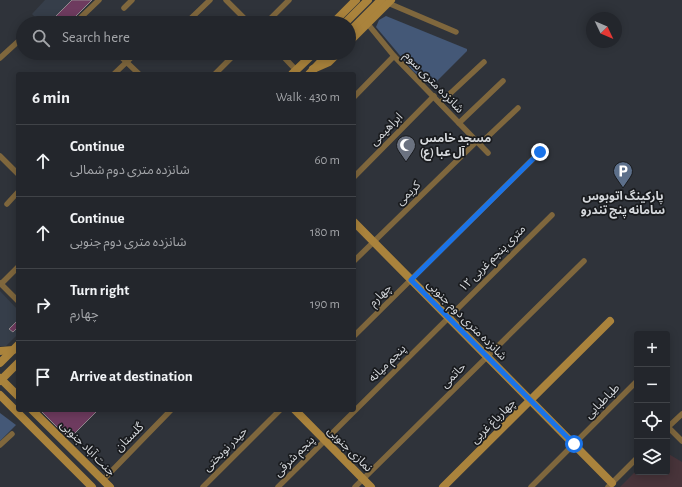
<!DOCTYPE html>
<html lang="en">
<head>
<meta charset="utf-8">
<style>
	body { margin:0; font-family:"Alegreya Sans","Noto Sans Arabic",sans-serif; background:#2b2e34; color:#f1f3f6 }
	.controls { position:absolute; right:12px; bottom:12px; display:grid; overflow:hidden; border-radius:4px; box-shadow:0 2px 10px #0003 }
	.controls button { width:36px; height:36px; display:grid; place-items:center; padding:0; border:0; border-bottom:1px solid #404348; background:#23262c; color:#f1f3f6; font:20px sans-serif }
	.compass { position:absolute; left:586px; top:12px; width:36px; height:36px; border-radius:50%; background:#23262c; box-shadow:0 2px 10px #0003; rotate:134deg }
	.stop { position:absolute; width:12px; height:12px; margin:-9px; border:3px solid #1a73e8; border-radius:50%; background:#fff }
	.stop.end { background:#1a73e8; border-color:#fff; box-shadow:0 1px 4px #0008 }
	.list { margin:0; padding:0; list-style:none }
	h2 { display:flex; justify-content:space-between; align-items:center; height:52px; margin:0; padding:0 16px; font-size:17px }
	h2 small { font-size:13px; font-weight:400; color:#a3a5a9 }
	.list li { display:grid; grid-template-columns:26px 1fr auto; gap:12px; align-items:center; box-sizing:border-box; height:72px; padding:0 16px; border-top:1px solid #404348 }
	.list b { display:block; font-size:15px; white-space:nowrap }
	.list p { margin:0; font-size:13px; white-space:nowrap; color:#a3a5a9 }
	.list em { font-size:13px; font-style:normal; color:#a3a5a9 }
	.icon { flex:none; width:22px; height:22px; fill:none; stroke:currentColor; stroke-width:2; stroke-linecap:round; stroke-linejoin:round }
	.map { position:relative; flex:none; width:682px; height:487px; overflow:hidden }
	.search { position:absolute; background:#23262c; box-shadow:0 2px 10px #0003; left:16px; top:16px; width:340px; height:44px; display:flex; align-items:center; gap:10px; box-sizing:border-box; padding:0 14px; border-radius:22px; color:#a3a5a9; font-size:15px }
	.panel { position:absolute; background:#23262c; box-shadow:0 2px 10px #0003; left:16px; top:72px; width:340px; height:340px; border-radius:4px }
	.map>svg:first-child { display:block }
	.commercial { fill:#48343a }
	.built { fill:#363e4a }
	.green { fill:#445877 }
	.building { fill:#6e3b5f; stroke:#91888d }
	.lines { fill:none; stroke-linecap:round; stroke-linejoin:round }
	.street { stroke:#7f673d; stroke-width:5.5 }
	.secondary { stroke:#aa833c; stroke-width:8 }
	.route { stroke:#1a73e8; stroke-width:5 }
	.labels { text-anchor:middle; dominant-baseline:central; stroke-width:3.5; stroke-linejoin:round; paint-order:stroke }
	.street-label { font-size:12px; fill:#d5d8dc; stroke:#191b1e }
	.poi-label { font-size:12px; font-weight:bold; fill:#d5d8dc; stroke:#191b1e; text-anchor:start }
</style>
</head>
<body>
<div class="map">
<svg width="682" height="487" viewBox="0 0 682 487">
	<rect width="100%" height="100%" fill="#2f333a"/>
	<polygon class="commercial" points="667,453 682,462 682,487 620,487 637,470 637,472 667,472"/>
	<g class="built">
		<polygon points="45,0 92,0 69,23 41,23 32,14"/>
		<polygon points="0,291 18,310 18,334 6,346 0,346"/>
	</g>
	<g class="green">
		<polygon points="386,16 467,49 467,51 431,87 413,71 376,27 379,20"/>
		<polygon points="0,413 16,425 0,441"/>
	</g>
	<g class="building">
		<polygon points="72,0 92,0 69,23 49,23"/>
		<polygon points="18,320 18,327 13,332 9,329"/>
		<polygon points="40,410 98,410 69,439"/>
	</g>
	<g class="lines">
		<g class="street">
			<polyline points="226,0 249,23"/>
			<polyline points="388,3 456,32"/>
			<polyline points="124,8 132,0"/>
			<polyline points="75,23 99,0"/>
			<polyline points="186,23 210,0"/>
			<polyline points="266,23 289,0"/>
			<polyline points="367,23 394,56 488,153"/>
			<polyline points="117,53 139,74"/>
			<polyline points="280,53 296,70"/>
			<polyline points="0,58 23,37"/>
			<polyline points="114,74 136,53"/>
			<polyline points="215,74 236,53"/>
			<polyline points="354,97 394,56"/>
			<polyline points="440,103 484,62"/>
			<polyline points="459,123 503,81"/>
			<polyline points="480,144 518,108"/>
			<polyline points="0,156 18,174"/>
			<polyline points="354,177 434,96"/>
			<polyline points="7,204 18,192"/>
			<polyline points="354,261 477,141"/>
			<polyline points="0,283 18,301"/>
			<polyline points="1,284 18,267"/>
			<polyline points="354,336 540,152"/>
			<polyline points="668,427 682,441"/>
			<polyline points="667,428 682,414"/>
			<polyline points="0,445 12,434"/>
			<polyline points="103,480 171,410"/>
			<polyline points="203,487 280,410"/>
			<polyline points="278,487 552,215"/>
			<polyline points="355,487 584,261"/>
			<polyline points="531,487 637,381"/>
			<polyline points="608,487 637,458"/>
		</g>
		<g class="secondary">
			<polyline points="333,23 356,0"/>
			<polyline points="345,23 368,0"/>
			<polyline points="349,32 381,0"/>
			<polyline points="349,42 391,0"/>
			<polyline points="313,69 329,62 338,53"/>
			<polyline points="292,74 314,53"/>
			<polyline points="309,74 329,53"/>
			<polyline points="354,222 612,483"/>
			<polyline points="0,351 13,350"/>
			<polyline points="0,363 18,345"/>
			<polyline points="0,378 18,396"/>
			<polyline points="0,381 18,363"/>
			<polyline points="0,395 92,487"/>
			<polyline points="32,410 110,487"/>
			<polyline points="295,410 371,487"/>
			<polyline points="443,487 610,321"/>
		</g>
	</g>
	<g class="lines">
		<polyline class="route" points="540,152 411,280 574,444"/>
	</g>
	<defs>
		<symbol id="mosque-pin" viewBox="-11 -11 22 30"><path d="M0 17L-7.5 6A9.5 9.5 0 1 1 7.5 6Z" fill="#6b7280" stroke="#191b1e"/><path d="M3.5-4.9A6 6 0 1 0 3.5 4.9A5 5 0 1 1 3.5-4.9Z" fill="#fff"/></symbol>
		<symbol id="parking-pin" viewBox="-11 -11 22 30"><path d="M0 17L-7.5 6A9.5 9.5 0 1 1 7.5 6Z" fill="#5c6f8a" stroke="#191b1e"/><path d="M-3.5-5.5H1a3.5 3.5 0 0 1 0 7H-1V5.5H-3.5ZM-1-3.4V-.6H.8a1.4 1.4 0 0 0 0-2.8Z" fill="#fff"/></symbol>
	</defs>
	<g fill-rule="evenodd">
		<use href="#mosque-pin" x="395" y="134" width="22" height="30"/>
		<use href="#parking-pin" x="612" y="160" width="22" height="30"/>
	</g>
	<g class="labels">
		<g class="street-label">
			<text transform="translate(434 82) rotate(46)">شانزده متری سوم</text>
			<text transform="translate(386 129) rotate(-45)">ابراهیمی</text>
			<text transform="translate(408 193) rotate(-44)">کریمی</text>
			<text transform="translate(492 258) rotate(-45)">۱۲ متری پنجم غربی</text>
			<text transform="translate(380 295) rotate(-45)">چهارم</text>
			<text transform="translate(467 320) rotate(45)">شانزده متری دوم جنوبی</text>
			<text transform="translate(387 363) rotate(-45)">پنجم میانه</text>
			<text transform="translate(453 375) rotate(-45)">حاتمی</text>
			<text transform="translate(602 401) rotate(-45)">طباطبایی</text>
			<text transform="translate(493 421) rotate(-45)">چهارباغ غربی</text>
			<text transform="translate(129 437) rotate(-45)">گلستان</text>
			<text transform="translate(88 448) rotate(45)">جنت آباد جنوبی</text>
			<text transform="translate(225 449) rotate(-45)">حیدر نوبختی</text>
			<text transform="translate(350 449) rotate(45)">نمازی جنوبی</text>
			<text transform="translate(294 456) rotate(-45)">پنجم شرقی</text>
		</g>
		<g class="poi-label">
			<text x="420" y="138">مسجد خامس<tspan x="420" dy="14">آل عبا (ع)</tspan></text>
			<text x="623" y="196" text-anchor="middle">پارکینگ اتوبوس<tspan x="623" dy="14">سامانه پنج تندرو</tspan></text>
		</g>
	</g>
</svg>
<div class="controls">
<button>+</button>
<button>−</button>
<button><svg class="icon" aria-label="locate" viewBox="0 0 24 24"><circle cx="12" cy="12" r="6"/><path d="M12 2v4M12 18v4M2 12h4M18 12h4"/></svg></button>
<button><svg class="icon" aria-label="layers" viewBox="0 0 24 24"><path d="M12 4l9 5-9 5-9-5zM3 14l9 5 9-5"/></svg></button>
</div>
<svg class="compass" viewBox="-18 -18 36 36"><path d="M0-13l5 13h-10z" fill="#e53935"/><path d="M0 13l5-13h-10z" fill="#a3a5a9"/></svg>
<div class="stop" style="left:574px;top:444px"></div>
<div class="stop end" style="left:540px;top:152px"></div>
<div class="search"><svg class="icon" aria-label="search" viewBox="0 0 24 24"><circle cx="10" cy="10" r="6"/><path d="M15 15l6 6"/></svg>Search here</div>
<section class="panel">
<h2>6 min<small>Walk · 430 m</small></h2>
<ul class="list">
<li><svg class="icon" aria-label="ahead" viewBox="0 0 24 24"><path d="M12 20V5M6 11l6-6 6 6"/></svg><div><b>Continue</b><p>شانزده متری دوم شمالی</p></div><em>60 m</em></li>
<li><svg class="icon" aria-label="ahead" viewBox="0 0 24 24"><path d="M12 20V5M6 11l6-6 6 6"/></svg><div><b>Continue</b><p>شانزده متری دوم جنوبی</p></div><em>180 m</em></li>
<li><svg class="icon" aria-label="right" viewBox="0 0 24 24"><path d="M7 20v-9h11M14 6l5 5-5 5"/></svg><div><b>Turn right</b><p>چهارم</p></div><em>190 m</em></li>
<li><svg class="icon" aria-label="arrive" viewBox="0 0 24 24"><path d="M6 21V4h12l-3 4 3 4H6"/></svg><div><b>Arrive at destination</b></div></li>
</ul>
</section>
</div>
</body>
</html>
